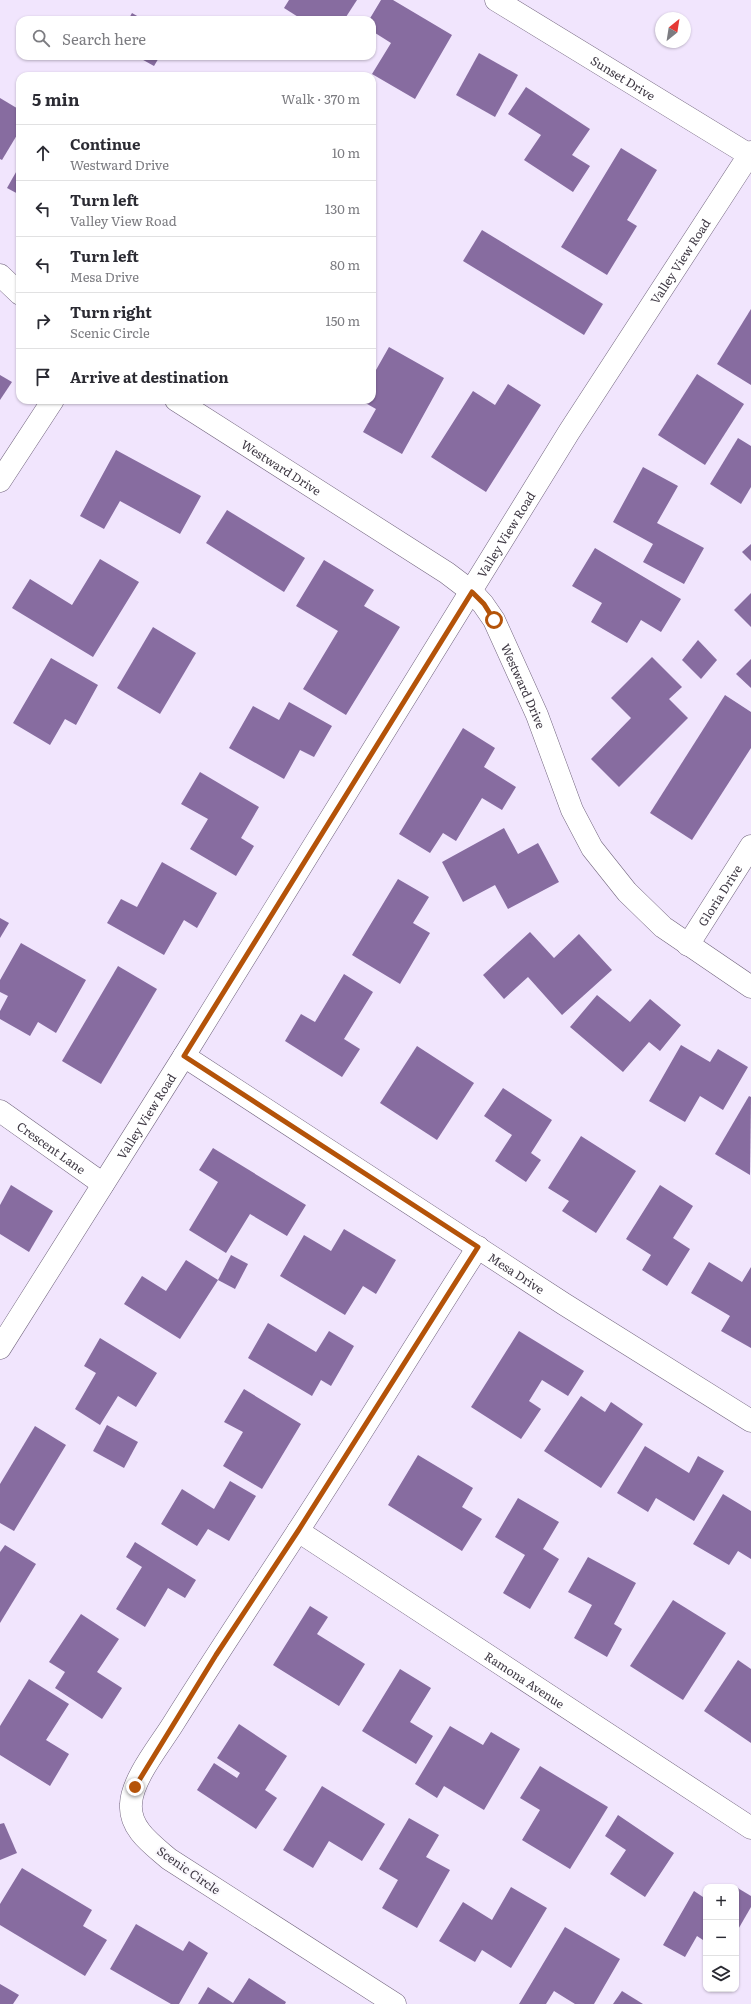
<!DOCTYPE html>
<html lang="en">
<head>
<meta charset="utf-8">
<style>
	body { margin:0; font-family:Literata,serif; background:#f2f2f3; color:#2b2b33 }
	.controls { position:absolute; right:12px; bottom:12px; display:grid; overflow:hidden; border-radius:8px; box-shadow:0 1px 3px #0004 }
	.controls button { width:36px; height:36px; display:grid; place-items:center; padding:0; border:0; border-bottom:1px solid #e1e1e2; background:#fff; color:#2b2b33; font:20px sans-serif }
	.compass { position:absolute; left:655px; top:12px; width:36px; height:36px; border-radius:50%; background:#fff; box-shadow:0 1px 3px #0004; rotate:30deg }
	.stop { position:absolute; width:12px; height:12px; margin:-9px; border:3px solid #b45309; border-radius:50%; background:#fff }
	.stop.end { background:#b45309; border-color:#fff; box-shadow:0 1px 4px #0008 }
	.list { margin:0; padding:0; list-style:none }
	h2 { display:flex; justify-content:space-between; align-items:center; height:52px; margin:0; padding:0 16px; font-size:17px }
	h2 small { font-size:13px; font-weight:400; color:#7c7c81 }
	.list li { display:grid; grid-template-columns:26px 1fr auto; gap:12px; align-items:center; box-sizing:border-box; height:56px; padding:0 16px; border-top:1px solid #e1e1e2 }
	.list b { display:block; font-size:15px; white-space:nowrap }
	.list p { margin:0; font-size:13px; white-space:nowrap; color:#7c7c81 }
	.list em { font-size:13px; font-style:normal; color:#7c7c81 }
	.icon { flex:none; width:22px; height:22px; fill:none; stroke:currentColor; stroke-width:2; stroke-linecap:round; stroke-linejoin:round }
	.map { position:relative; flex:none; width:751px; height:2004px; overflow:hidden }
	.search { position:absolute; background:#fff; box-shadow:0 1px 3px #0004; left:16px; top:16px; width:360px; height:44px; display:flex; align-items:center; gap:10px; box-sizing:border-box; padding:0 14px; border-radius:12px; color:#7c7c81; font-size:15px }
	.panel { position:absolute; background:#fff; box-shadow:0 1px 3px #0004; left:16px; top:72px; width:360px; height:332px; border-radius:12px }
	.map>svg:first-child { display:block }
	.building { fill:#876ca0 }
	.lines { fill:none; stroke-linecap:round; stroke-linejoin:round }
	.minor-casing { stroke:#72657e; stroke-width:23 }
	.minor { stroke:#fff; stroke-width:22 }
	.route { stroke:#b45309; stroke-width:5 }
	.labels { text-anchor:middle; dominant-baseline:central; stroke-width:4; stroke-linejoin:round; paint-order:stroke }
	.street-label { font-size:12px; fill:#3f3944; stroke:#f9f7fc }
</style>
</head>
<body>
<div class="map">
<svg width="751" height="2004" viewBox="0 0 751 2004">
	<rect width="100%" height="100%" fill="#f1e5fd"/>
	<g class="building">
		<polygon points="289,0 357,0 344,20 303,20 284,8"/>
		<polygon points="381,0 393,0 452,35 415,99 372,74 391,43 372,31 372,20 369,20"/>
		<polygon points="132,13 144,20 128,20"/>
		<polygon points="479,53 518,75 495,117 456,95"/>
		<polygon points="136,56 160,56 154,66"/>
		<polygon points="526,87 590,129 572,155 590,166 573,192 524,160 541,135 508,114"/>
		<polygon points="0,98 20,110 20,130 2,160 0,159"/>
		<polygon points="621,148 657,170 627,220 637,226 607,275 561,247"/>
		<polygon points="20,165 20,195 7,188"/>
		<polygon points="482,230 603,304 584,335 463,261"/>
		<polygon points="751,309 751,385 717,364"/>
		<polygon points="389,347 444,378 402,454 363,432 376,409 360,400 372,400 372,377"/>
		<polygon points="697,374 744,404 705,465 658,435"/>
		<polygon points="0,375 12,382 0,400"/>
		<polygon points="508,384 541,405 486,492 431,457 473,391 495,405"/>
		<polygon points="738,438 751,446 751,487 741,504 710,484"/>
		<polygon points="116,450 201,496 180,534 120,501 104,529 80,516"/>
		<polygon points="643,467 678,486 657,523 704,548 684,584 643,562 653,544 613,522"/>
		<polygon points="227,510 305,558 284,592 206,543"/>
		<polygon points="751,544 751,561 742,552"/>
		<polygon points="595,548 681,599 661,632 641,620 627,643 591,622 602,603 572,586"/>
		<polygon points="100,559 139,582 93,657 12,608 30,579 72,605"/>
		<polygon points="324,560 374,590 364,606 400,627 346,715 303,689 338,631 296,606"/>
		<polygon points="751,593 751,627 734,610"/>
		<polygon points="153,627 196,653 160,714 117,688"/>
		<polygon points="698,640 717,660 701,679 682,660"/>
		<polygon points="652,657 682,687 669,699 688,718 619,787 591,759 631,718 611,698"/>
		<polygon points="51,658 98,685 76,725 65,719 50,745 13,723"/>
		<polygon points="751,659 751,688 736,674"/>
		<polygon points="725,695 751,712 751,748 692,840 650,813"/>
		<polygon points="289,702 332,726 314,757 300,750 284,779 229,748 253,706 279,720"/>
		<polygon points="463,728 495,748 484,767 516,787 502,810 482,798 456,841 443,833 430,853 399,834"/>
		<polygon points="200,772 259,807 241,838 254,846 236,876 190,849 208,819 181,804"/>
		<polygon points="504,828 518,854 538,843 559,882 508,909 495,885 463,902 442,862"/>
		<polygon points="162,862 217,893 197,928 184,920 164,955 107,923 121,899 137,907"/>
		<polygon points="398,879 429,897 413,923 430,933 400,984 352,955"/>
		<polygon points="0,918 9,923 0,938"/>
		<polygon points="530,932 554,958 579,934 612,970 562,1015 528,977 504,999 483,975"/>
		<polygon points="21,943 86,980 56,1033 38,1022 30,1036 0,1019 0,1011 8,996 0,992 0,980"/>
		<polygon points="118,966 157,989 101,1084 62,1061"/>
		<polygon points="344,974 373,992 344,1039 360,1049 342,1077 285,1041 301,1014 315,1022"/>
		<polygon points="597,995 630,1022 650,999 681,1025 660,1051 649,1042 623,1072 570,1027"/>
		<polygon points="681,1045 710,1062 718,1049 748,1067 723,1110 700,1096 685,1122 649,1101"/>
		<polygon points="417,1046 474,1083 437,1140 380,1103"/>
		<polygon points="503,1088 552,1120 531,1153 541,1160 526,1182 495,1161 512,1135 484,1116"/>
		<polygon points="749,1096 751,1097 750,1175 715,1154"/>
		<polygon points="581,1136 636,1171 596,1233 562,1211 569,1201 548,1188"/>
		<polygon points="213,1148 306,1205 287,1236 250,1214 226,1253 189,1230 218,1182 199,1170"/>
		<polygon points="11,1185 53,1211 29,1252 0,1234 0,1205"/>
		<polygon points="660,1185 693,1206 673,1238 690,1249 667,1286 642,1270 651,1255 626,1239"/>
		<polygon points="344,1229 396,1260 376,1294 363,1286 345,1315 280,1276 304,1235 331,1251"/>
		<polygon points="231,1255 248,1264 235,1289 218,1280"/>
		<polygon points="186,1260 218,1280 180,1339 124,1304 142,1276 166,1291"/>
		<polygon points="709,1262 742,1282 751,1267 751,1348 721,1331 730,1316 691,1293"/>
		<polygon points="268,1323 316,1352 329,1331 354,1346 331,1386 321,1380 312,1396 248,1358"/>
		<polygon points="519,1331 584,1371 568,1396 542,1380 529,1401 541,1409 521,1439 471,1407"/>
		<polygon points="100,1338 157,1373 136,1407 118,1396 100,1425 75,1409 96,1373 84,1366"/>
		<polygon points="244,1389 301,1424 262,1489 223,1466 243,1432 224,1422"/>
		<polygon points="581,1396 605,1412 611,1402 643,1424 601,1488 544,1451"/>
		<polygon points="107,1425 138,1442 124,1468 93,1451"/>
		<polygon points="35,1426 66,1445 14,1531 0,1523 0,1484"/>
		<polygon points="645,1446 689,1473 698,1456 724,1471 694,1521 656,1498 648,1512 617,1493"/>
		<polygon points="418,1455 473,1488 462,1507 482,1519 462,1551 388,1505"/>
		<polygon points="230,1481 256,1496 229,1541 208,1529 197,1546 161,1524 182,1489 214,1509"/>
		<polygon points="723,1494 751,1511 751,1559 738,1551 729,1565 693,1544"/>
		<polygon points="518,1498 559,1522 543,1549 559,1559 530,1609 503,1593 525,1555 495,1537"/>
		<polygon points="135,1542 196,1580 185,1598 168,1588 145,1627 116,1609 142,1567 126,1557"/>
		<polygon points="5,1545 36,1564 0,1623 0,1552"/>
		<polygon points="588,1557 636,1583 614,1624 622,1629 607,1657 574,1638 592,1605 568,1592"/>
		<polygon points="673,1600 726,1633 683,1700 630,1666"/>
		<polygon points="310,1606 328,1617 317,1634 365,1664 339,1706 273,1665"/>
		<polygon points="81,1614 119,1639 97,1672 122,1688 102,1719 55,1688 65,1672 49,1662"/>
		<polygon points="738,1660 751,1669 751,1743 704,1711"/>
		<polygon points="400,1669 431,1688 410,1722 433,1736 416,1764 362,1731"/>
		<polygon points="29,1679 69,1704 46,1740 69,1754 50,1786 0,1755 0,1726"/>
		<polygon points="239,1724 287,1756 265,1790 277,1798 256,1829 197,1790 214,1763 237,1778 240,1773 217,1758"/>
		<polygon points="450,1726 483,1745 491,1732 520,1749 484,1810 444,1786 437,1798 415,1784"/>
		<polygon points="540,1766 608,1807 570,1869 522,1840 540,1810 520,1798"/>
		<polygon points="322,1786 385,1824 362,1861 329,1841 313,1868 283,1850"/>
		<polygon points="618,1815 674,1853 645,1897 610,1874 626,1850 605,1836"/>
		<polygon points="409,1818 439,1835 426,1857 450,1870 417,1928 382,1908 398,1880 379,1869"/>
		<polygon points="4,1823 17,1853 0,1860 0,1824"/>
		<polygon points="22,1868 92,1910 83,1926 107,1940 85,1976 0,1925 0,1904"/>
		<polygon points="511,1887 547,1908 511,1968 482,1950 475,1962 439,1941 463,1902 492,1920"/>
		<polygon points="736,1887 751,1896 751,1907 736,1933"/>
		<polygon points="694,1891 706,1899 706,1942 697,1936 685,1957 663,1945"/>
		<polygon points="136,1924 183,1951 189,1941 208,1953 179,2004 171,2004 110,1969"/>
		<polygon points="565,1927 620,1959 594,2004 575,2004 554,1991 546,2004 519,2004"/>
		<polygon points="249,1978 286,2002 285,2004 198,2004 208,1987 233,2003"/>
		<polygon points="0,1984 19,1995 13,2004 0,2004"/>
		<polygon points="622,1991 643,2004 613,2004"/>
	</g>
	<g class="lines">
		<defs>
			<g id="minor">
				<path id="s1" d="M 496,0 L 751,156"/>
				<polyline points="0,275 20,294"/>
				<path id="s2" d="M 176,400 L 447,573 L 472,592 L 483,604 L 494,620 L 537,715 L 572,810 L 592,848 L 627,892 L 663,927 L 751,987"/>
				<polyline points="0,481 53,400"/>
				<path id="s3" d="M 688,945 L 751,846"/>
				<path id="s4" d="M 184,1056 L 564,1304 L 751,1421"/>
				<path id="s5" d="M 0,1111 L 103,1184"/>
				<path id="s6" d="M 0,1348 L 184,1056 L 569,432 L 751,152"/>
				<path id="s7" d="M 298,1531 L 751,1828"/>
				<path d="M 395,2004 L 169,1859 C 153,1845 129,1829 131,1804 C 132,1779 160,1745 173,1724 C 213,1660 255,1597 296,1534 C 358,1439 417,1342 478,1247"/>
			</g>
		</defs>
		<use href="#minor" class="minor-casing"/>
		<use href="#minor" class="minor"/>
	</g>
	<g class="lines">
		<polyline class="route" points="135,1787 216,1655 298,1531 478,1247 184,1056 472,592 484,604 494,620"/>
	</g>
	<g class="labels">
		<g class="street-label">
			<text stroke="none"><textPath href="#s1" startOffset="149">Sunset Drive</textPath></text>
			<text stroke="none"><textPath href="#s6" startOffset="1282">Valley View Road</textPath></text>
			<text stroke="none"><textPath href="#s2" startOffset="125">Westward Drive</textPath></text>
			<text stroke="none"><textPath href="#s6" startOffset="958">Valley View Road</textPath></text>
			<text stroke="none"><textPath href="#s2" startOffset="461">Westward Drive</textPath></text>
			<text stroke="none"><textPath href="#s3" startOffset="59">Gloria Drive</textPath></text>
			<text stroke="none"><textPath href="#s6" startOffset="274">Valley View Road</textPath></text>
			<text stroke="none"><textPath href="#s5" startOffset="63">Crescent Lane</textPath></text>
			<text stroke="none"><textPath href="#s4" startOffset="397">Mesa Drive</textPath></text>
			<text stroke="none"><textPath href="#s7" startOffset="271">Ramona Avenue</textPath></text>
			<text transform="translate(189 1870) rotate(35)">Scenic Circle</text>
		</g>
	</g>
</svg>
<div class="controls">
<button>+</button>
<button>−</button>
<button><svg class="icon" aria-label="layers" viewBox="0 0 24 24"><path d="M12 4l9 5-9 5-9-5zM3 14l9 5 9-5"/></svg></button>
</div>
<svg class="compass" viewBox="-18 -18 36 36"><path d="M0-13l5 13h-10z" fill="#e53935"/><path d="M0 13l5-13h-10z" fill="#7c7c81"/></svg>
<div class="stop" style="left:494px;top:620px"></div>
<div class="stop end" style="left:135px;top:1787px"></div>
<div class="search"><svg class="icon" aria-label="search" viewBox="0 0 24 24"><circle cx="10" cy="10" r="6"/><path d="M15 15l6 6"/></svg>Search here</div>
<section class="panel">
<h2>5 min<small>Walk · 370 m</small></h2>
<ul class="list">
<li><svg class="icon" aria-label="ahead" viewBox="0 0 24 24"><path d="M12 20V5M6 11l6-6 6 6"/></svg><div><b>Continue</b><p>Westward Drive</p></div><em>10 m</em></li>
<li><svg class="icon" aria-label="left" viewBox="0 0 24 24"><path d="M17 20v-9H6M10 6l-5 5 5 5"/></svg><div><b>Turn left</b><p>Valley View Road</p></div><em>130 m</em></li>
<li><svg class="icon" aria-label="left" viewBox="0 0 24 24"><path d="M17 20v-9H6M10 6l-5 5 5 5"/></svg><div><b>Turn left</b><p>Mesa Drive</p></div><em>80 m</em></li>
<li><svg class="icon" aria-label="right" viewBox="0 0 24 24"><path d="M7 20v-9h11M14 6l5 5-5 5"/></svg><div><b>Turn right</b><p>Scenic Circle</p></div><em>150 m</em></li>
<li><svg class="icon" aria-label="arrive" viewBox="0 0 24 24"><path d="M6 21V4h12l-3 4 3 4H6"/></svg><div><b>Arrive at destination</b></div></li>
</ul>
</section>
</div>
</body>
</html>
